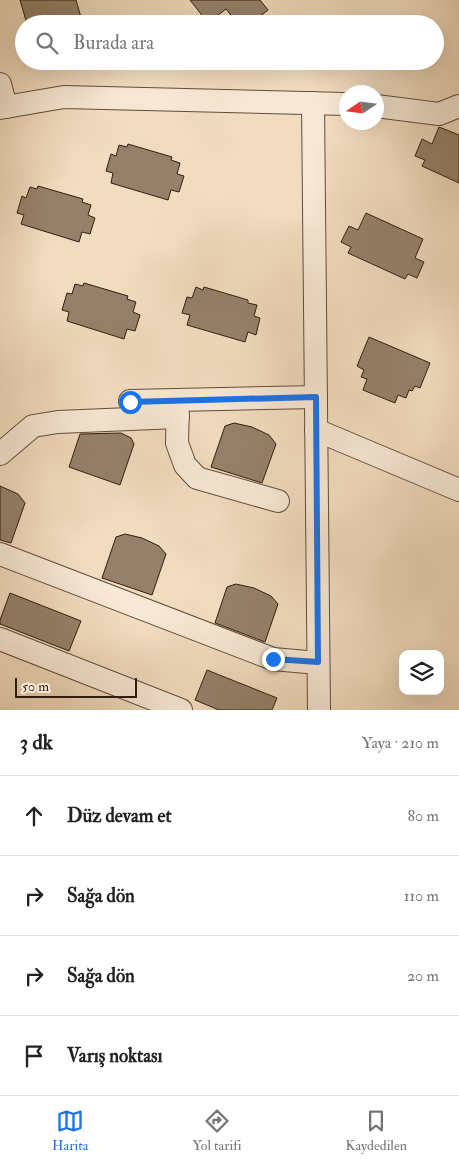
<!DOCTYPE html>
<html lang="tr">
<head>
<meta charset="utf-8">
<style>
	body { margin:0; font-family:"IM FELL Double Pica",serif; background:#f6f6f6; color:#222 }
	.controls { position:absolute; right:15px; bottom:15px; display:grid; overflow:hidden; border-radius:10px; box-shadow:0 5px 20px #0002 }
	.controls button { width:45px; height:45px; display:grid; place-items:center; padding:0; border:0; border-bottom:1px solid #e0e0e0; background:#fff; color:#222; font:25px sans-serif }
	.compass { position:absolute; left:339px; top:85px; width:45px; height:45px; border-radius:50%; background:#fff; box-shadow:0 5px 20px #0002; rotate:257deg }
	.scale { position:absolute; left:15px; bottom:12px; width:122px; box-sizing:border-box; padding-left:5px; border:2px solid #301e0e; border-top:0; font-size:14px; line-height:18px; white-space:nowrap; color:#301e0e; -webkit-text-stroke:4px #f7e8d5; paint-order:stroke }
	.stop { position:absolute; width:15px; height:15px; margin:-11px; border:4px solid #1a73e8; border-radius:50%; background:#fff }
	.stop.end { background:#1a73e8; border-color:#fff; box-shadow:0 1px 5px #0008 }
	.list { margin:0; padding:0; list-style:none }
	h2 { display:flex; justify-content:space-between; align-items:center; height:65px; margin:0; padding:0 20px; font-size:21px }
	h2 small { font-size:16px; font-weight:400; color:#767676 }
	.list li { display:grid; grid-template-columns:32px 1fr auto; gap:15px; align-items:center; box-sizing:border-box; height:80px; padding:0 20px; border-top:1px solid #e0e0e0 }
	.list b { display:block; font-size:19px; white-space:nowrap }
	.list em { font-size:16px; font-style:normal; color:#767676 }
	.icon { flex:none; width:28px; height:28px; fill:none; stroke:currentColor; stroke-width:2; stroke-linecap:round; stroke-linejoin:round }
	.map { position:relative; flex:none; width:459px; height:710px; overflow:hidden }
	.search { position:absolute; background:#fff; box-shadow:0 5px 20px #0002; left:15px; right:15px; top:15px; height:55px; display:flex; align-items:center; gap:12px; box-sizing:border-box; padding:0 18px; border-radius:28px; color:#767676; font-size:19px }
	.sheet { height:385px; background:#fff }
	nav { display:flex; justify-content:space-around; align-items:center; box-sizing:border-box; height:70px; border-top:1px solid #e0e0e0; background:#fff; font-size:14px; color:#767676 }
	nav a { display:grid; justify-items:center; gap:2px }
	nav .on { color:#1a73e8 }
	.map>svg:first-child { display:block }
	.building { fill:#95816a; stroke:#301e0e }
	.lines { fill:none; stroke-linecap:round; stroke-linejoin:round }
	.minor-casing { stroke:#604e3a; stroke-width:24 }
	.minor { stroke:#f7e8d5; stroke-width:22 }
	.route { stroke:#1a73e8; stroke-width:6 }
</style>
</head>
<body>
<div class="map">
<svg width="459" height="710" viewBox="0 0 459 710">
	<rect width="100%" height="100%" fill="#f2dcbf"/>
	<filter id="stains"><feTurbulence type="fractalNoise" baseFrequency=".004" numOctaves="4"/><feColorMatrix values="0 0 0 0 .2 0 0 0 0 .09 0 0 0 0 .02 0 0 0 .5 -.17"/></filter>
	<radialGradient id="worn" r=".72"><stop offset=".6" stop-color="#630" stop-opacity="0"/><stop offset="1" stop-color="#630" stop-opacity=".3"/></radialGradient>
	<g class="building">
		<polygon points="20,0 76,0 83,24 27,24"/>
		<polygon points="190,0 260,0 268,10 250,24 238,24 226,9 208,23"/>
		<polygon points="439,127 459,135 459,183 422,166 425,160 415,156 422,139 432,144"/>
		<polygon points="128,144 172,157 171,160 180,163 177,174 184,176 179,192 171,190 168,200 111,183 113,173 106,171 111,154 116,156 119,145 127,147"/>
		<polygon points="38,186 83,199 82,202 91,205 88,215 95,218 90,234 82,232 79,242 21,224 24,215 17,213 22,196 26,198 30,187 37,189"/>
		<polygon points="366,213 423,239 415,258 424,262 417,278 408,274 405,279 348,253 351,247 341,242 349,226 358,230"/>
		<polygon points="84,283 128,296 127,299 136,302 133,312 140,315 135,331 127,329 124,339 67,321 69,312 62,310 67,293 72,294 75,284 83,286"/>
		<polygon points="196,287 203,290 204,287 248,300 248,303 257,305 254,316 260,318 256,335 248,332 245,342 187,325 190,315 182,313 187,297 192,298"/>
		<polygon points="369,337 430,363 420,388 415,386 412,391 409,390 406,398 398,395 395,403 363,390 367,379 361,377 364,370 357,366"/>
		<polygon points="234,423 252,427 269,435 276,444 262,483 211,467 225,426"/>
		<polygon points="121,433 131,438 134,444 120,485 69,467 80,434"/>
		<polygon points="0,486 18,494 25,503 11,543 0,540"/>
		<polygon points="125,534 142,538 159,546 166,554 152,595 102,578 116,537"/>
		<polygon points="236,584 254,588 271,596 278,604 265,642 215,623 227,587"/>
		<polygon points="10,593 81,621 69,651 0,624 0,620"/>
		<polygon points="207,670 277,698 272,710 219,710 195,700"/>
	</g>
	<g class="lines">
		<defs>
			<g id="minor">
				<polyline points="0,84 6,107"/>
				<polyline points="313,103 319,710"/>
				<polyline points="376,106 439,114 459,106"/>
				<polyline points="0,108 64,97 346,104"/>
				<polyline points="130,401 316,397"/>
				<polyline points="178,403 177,443 185,465 197,478 278,501"/>
				<polyline points="316,430 459,490"/>
				<polyline points="0,454 33,426 58,422 178,417"/>
				<polyline points="0,554 273,659 318,663"/>
				<polyline points="0,639 181,710"/>
			</g>
		</defs>
		<use href="#minor" class="minor-casing"/>
		<use href="#minor" class="minor"/>
	</g>
	<g class="lines">
		<polyline class="route" points="130,402 316,397 318,662 273,659"/>
	</g>
	<rect width="100%" height="100%" filter="url(#stains)"/>
	<rect width="100%" height="100%" fill="url(#worn)"/>
</svg>
<div class="controls">
<button><svg class="icon" aria-label="layers" viewBox="0 0 24 24"><path d="M12 4l9 5-9 5-9-5zM3 14l9 5 9-5"/></svg></button>
</div>
<svg class="compass" viewBox="-18 -18 36 36"><path d="M0-13l5 13h-10z" fill="#e53935"/><path d="M0 13l5-13h-10z" fill="#767676"/></svg>
<div class="scale">50 m</div>
<div class="stop" style="left:130px;top:402px"></div>
<div class="stop end" style="left:273px;top:659px"></div>
<div class="search"><svg class="icon" aria-label="search" viewBox="0 0 24 24"><circle cx="10" cy="10" r="6"/><path d="M15 15l6 6"/></svg>Burada ara</div>
</div>
<section class="sheet">
<h2>3 dk<small>Yaya · 210 m</small></h2>
<ul class="list">
<li><svg class="icon" aria-label="ahead" viewBox="0 0 24 24"><path d="M12 20V5M6 11l6-6 6 6"/></svg><div><b>Düz devam et</b></div><em>80 m</em></li>
<li><svg class="icon" aria-label="right" viewBox="0 0 24 24"><path d="M7 20v-9h11M14 6l5 5-5 5"/></svg><div><b>Sağa dön</b></div><em>110 m</em></li>
<li><svg class="icon" aria-label="right" viewBox="0 0 24 24"><path d="M7 20v-9h11M14 6l5 5-5 5"/></svg><div><b>Sağa dön</b></div><em>20 m</em></li>
<li><svg class="icon" aria-label="arrive" viewBox="0 0 24 24"><path d="M6 21V4h12l-3 4 3 4H6"/></svg><div><b>Varış noktası</b></div></li>
</ul>
</section>
<nav>
<a class="on"><svg class="icon" aria-label="map" viewBox="0 0 24 24"><path d="M3 6l6-2 6 2 6-2v14l-6 2-6-2-6 2zM9 4v14M15 6v14"/></svg>Harita</a>
<a><svg class="icon" aria-label="directions" viewBox="0 0 24 24"><path d="M12 3l9 9-9 9-9-9zM9 14v-3h6M13 9l2 2-2 2"/></svg>Yol tarifi</a>
<a><svg class="icon" aria-label="saved" viewBox="0 0 24 24"><path d="M7 4h10v16l-5-4-5 4z"/></svg>Kaydedilen</a>
</nav>
</body>
</html>
